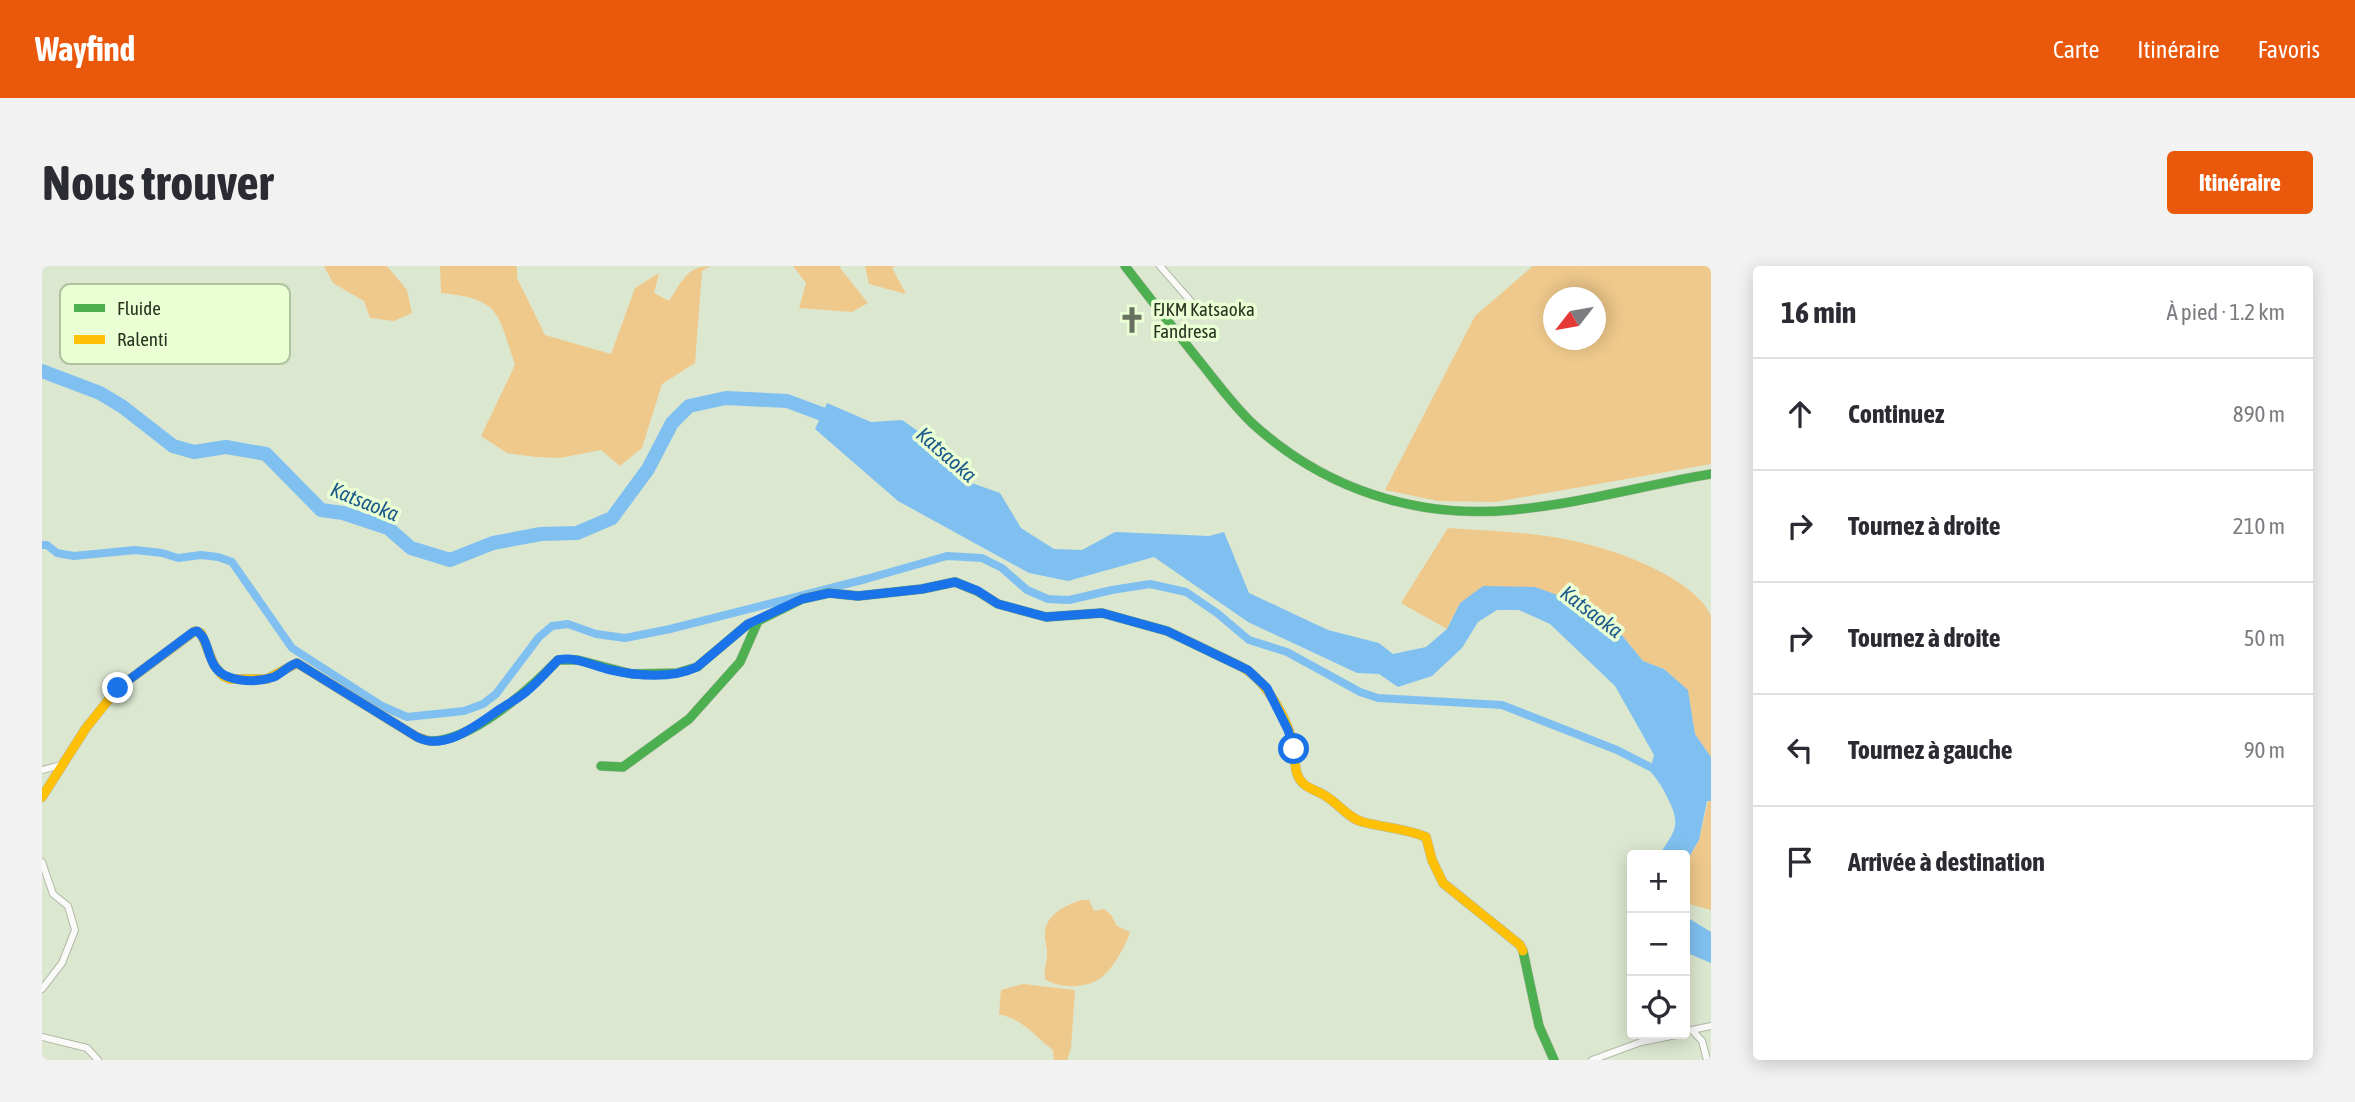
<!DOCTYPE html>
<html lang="fr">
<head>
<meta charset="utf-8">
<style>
	body { margin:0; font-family:"Asap Condensed",sans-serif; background:#f2f2f3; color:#2b2b33 }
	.controls { position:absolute; right:21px; bottom:21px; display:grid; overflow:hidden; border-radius:7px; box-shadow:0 4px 18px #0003 }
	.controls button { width:63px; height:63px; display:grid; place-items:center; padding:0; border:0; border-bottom:2px solid #e1e1e2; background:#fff; color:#2b2b33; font:35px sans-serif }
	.compass { position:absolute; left:1501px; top:21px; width:63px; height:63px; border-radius:50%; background:#fff; box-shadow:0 4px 18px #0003; rotate:239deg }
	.stop { position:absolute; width:21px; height:21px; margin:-16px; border:5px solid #1a73e8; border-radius:50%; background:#fff }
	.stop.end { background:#1a73e8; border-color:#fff; box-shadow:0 2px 7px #0008 }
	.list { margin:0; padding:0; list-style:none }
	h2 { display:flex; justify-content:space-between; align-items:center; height:91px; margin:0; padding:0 28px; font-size:30px }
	h2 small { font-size:23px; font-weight:400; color:#7c7c81 }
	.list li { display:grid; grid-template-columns:46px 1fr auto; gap:21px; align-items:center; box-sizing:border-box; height:112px; padding:0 28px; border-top:2px solid #e1e1e2 }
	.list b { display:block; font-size:26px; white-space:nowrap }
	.list em { font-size:23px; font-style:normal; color:#7c7c81 }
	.icon { flex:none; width:38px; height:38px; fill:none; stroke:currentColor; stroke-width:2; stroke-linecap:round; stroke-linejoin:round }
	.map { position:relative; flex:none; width:1669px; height:794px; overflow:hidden; border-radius:7px }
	header { display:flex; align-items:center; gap:42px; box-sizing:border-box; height:98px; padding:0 35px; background:#ea580c; color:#fff }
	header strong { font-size:33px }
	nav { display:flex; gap:38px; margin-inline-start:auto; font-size:24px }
	.intro { display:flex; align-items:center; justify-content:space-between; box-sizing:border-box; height:168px; padding:0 42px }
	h1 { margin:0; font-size:49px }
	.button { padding:18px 32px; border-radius:7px; background:#ea580c; color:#fff; font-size:24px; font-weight:700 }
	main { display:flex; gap:42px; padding:0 42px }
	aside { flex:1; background:#fff; border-radius:7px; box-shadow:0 4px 18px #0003 }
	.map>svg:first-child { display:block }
	.green { fill:#efc98c; fill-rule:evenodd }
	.water { fill:#80c0f0 }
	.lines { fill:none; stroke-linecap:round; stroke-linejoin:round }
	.canal { stroke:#80c0f0; stroke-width:8 }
	.river { stroke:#80c0f0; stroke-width:14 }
	.street-casing { stroke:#b1b9a7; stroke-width:8 }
	.fast-casing { stroke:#b1b9a7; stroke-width:10 }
	.slow-casing { stroke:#b1b9a7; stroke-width:10 }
	.street { stroke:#fafbf8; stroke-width:6 }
	.fast { stroke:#4caf50; stroke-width:9 }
	.slow { stroke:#ffc107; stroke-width:9 }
	.route { stroke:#1a73e8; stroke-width:9 }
	.labels { text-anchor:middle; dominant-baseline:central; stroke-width:7; stroke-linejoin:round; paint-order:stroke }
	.poi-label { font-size:19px; fill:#2a3221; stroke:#eaffd3; text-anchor:start }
	.water-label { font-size:21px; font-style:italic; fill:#1d5a8c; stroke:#eaffd3 }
	.key { fill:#eaffd3; stroke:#b0c29e; stroke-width:2 }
	.key-label { font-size:19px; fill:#2a3221 }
</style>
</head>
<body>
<header>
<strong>Wayfind</strong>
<nav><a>Carte</a><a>Itinéraire</a><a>Favoris</a></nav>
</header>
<div class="intro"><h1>Nous trouver</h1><a class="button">Itinéraire</a></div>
<main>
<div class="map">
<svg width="1669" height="794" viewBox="0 0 1669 794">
	<rect width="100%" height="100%" fill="#dce7d0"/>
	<g class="green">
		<polygon points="282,0 345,0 365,24 370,47 352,55 328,52 322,35 291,17"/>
		<path d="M 398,0 L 475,0 L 475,12 L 503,69 L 569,88 L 593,22 L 617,7 L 612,27 L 627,35 C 639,18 644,0 668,0 L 660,5 L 653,97 L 620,118 L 600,182 L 578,200 L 559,184 L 518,192 L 494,191 L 465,187 L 439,170 L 473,99 C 456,47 459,33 399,27 Z"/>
		<polygon points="751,0 799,0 798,2 826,37 810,46 757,42 764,17"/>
		<polygon points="823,0 853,0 850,2 864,28 827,18"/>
		<path d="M 1491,0 L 1669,0 L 1669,198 L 1453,236 L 1396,235 L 1343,224 L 1433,50 ZM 1512,32 L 1554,32 L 1554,74 L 1512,74 Z"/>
		<path d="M 1406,262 C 1450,265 1497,266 1541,277 C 1579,286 1653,313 1669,350 L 1669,491 L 1653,468 L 1645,424 L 1622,403 L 1601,395 L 1578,367 L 1524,332 L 1418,337 L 1405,363 L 1359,337 Z"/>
		<polygon points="1666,535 1669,535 1669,644 1647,638 1643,642 1643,598 1657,574"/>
		<path d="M 1039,634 L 1047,634 L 1052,645 L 1062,643 L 1069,649 L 1075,660 L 1088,666 C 1085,678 1071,702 1061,710 C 1047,723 1017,723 1003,713 C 1002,704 1004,698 1005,690 C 1006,682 1002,674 1003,667 C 1004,648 1023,640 1039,634 Z"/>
		<path d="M 981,718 L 1033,724 L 1029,782 L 1025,794 L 1012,794 L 1011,784 C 990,768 984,755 957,748 L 959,724 Z"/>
	</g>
	<g class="water">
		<path d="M 785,137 L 829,156 L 860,154 L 912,190 L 927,216 L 958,227 L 979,262 L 1012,283 L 1040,284 L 1073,266 L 1167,270 L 1182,266 L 1207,327 L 1286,364 L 1337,377 L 1351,388 L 1384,381 L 1405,363 L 1418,337 L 1441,320 L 1493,321 L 1524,332 L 1578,367 L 1601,395 L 1622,403 L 1646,424 L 1653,468 L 1669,491 L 1669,535 L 1665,535 L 1657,574 L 1643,598 L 1643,589 L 1617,589 C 1632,566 1640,560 1626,533 C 1621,522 1616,514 1608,505 L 1612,489 L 1573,420 L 1508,358 L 1477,344 L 1455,344 L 1436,356 L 1420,382 L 1390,410 L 1356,421 L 1337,408 L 1315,407 L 1206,356 L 1112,291 L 1026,315 L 987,307 L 856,235 L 773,163 Z"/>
		<polygon points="1643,650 1669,666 1669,697 1643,686"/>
	</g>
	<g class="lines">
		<polyline class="canal" points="0,279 5,279 15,287 32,290 93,284 120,287 136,292 159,289 176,291 190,296 250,382 340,440 365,451 422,445 441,438 454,428 497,371 510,360 526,358 554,368 583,372 628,363 824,313 905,290 940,292 960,302 985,324 1006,333 1027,334 1070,324 1108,318 1144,326 1175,347 1207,374 1245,386 1318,426 1336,432 1460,439 1575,484 1618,506"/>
		<polyline class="river" points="0,105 58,127 81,141 131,180 152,186 184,181 224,188 279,244 301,247 346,262 369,282 408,294 451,277 499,268 535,267 570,252 606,203 630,157 647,140 684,132 745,135 796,154"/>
		<defs>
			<g id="street">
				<polyline points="1118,0 1160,48"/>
				<polyline points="0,504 19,499"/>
				<polyline points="0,596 11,628 26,640 33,664 20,697 0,723"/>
				<polyline points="0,771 45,782 56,794"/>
				<polyline points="1550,794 1599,776 1639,768"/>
				<polyline points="1665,794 1660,775 1650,764 1669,760"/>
			</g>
			<g id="fast">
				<path d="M 1083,0 C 1107,31 1131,62 1155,92 C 1173,114 1190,138 1210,157 C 1282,223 1374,253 1470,244 C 1537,238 1603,219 1669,208"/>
				<path d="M 388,475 C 429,476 488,423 516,394 L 536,394 L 590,408 L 635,407 L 655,401 L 706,358 L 716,355"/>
				<polyline points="559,500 581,501 647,453 698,396 716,355 760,333 787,327 816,330 880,323 913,316 935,325 956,338 1004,351 1060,347 1125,365 1198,400"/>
				<polyline points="1481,685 1497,760 1512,794"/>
			</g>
			<g id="slow">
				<path d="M 1198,400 C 1224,413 1248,456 1252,484 C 1254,497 1251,509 1263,519 C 1268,523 1276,525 1282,529 C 1295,536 1307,553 1321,556 C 1344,562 1362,562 1384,571 L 1390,594 L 1401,617 L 1478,679 L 1481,685"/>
				<polyline points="0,531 44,462 76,422 153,365 159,367 172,399 181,410 188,413 225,413 255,397 375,471 388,475"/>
			</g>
		</defs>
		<use href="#street" class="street-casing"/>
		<use href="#fast" class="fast-casing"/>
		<use href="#slow" class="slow-casing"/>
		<use href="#street" class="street"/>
		<use href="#fast" class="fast"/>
		<use href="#slow" class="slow"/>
	</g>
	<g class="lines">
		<path class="route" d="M 76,422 L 151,366 L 155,365 C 166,373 165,388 172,399 C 182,417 214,417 232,411 C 240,407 246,400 255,397 L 375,471 C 403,486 436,458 458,443 C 467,437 477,432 485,425 C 496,416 506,404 516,394 C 534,390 551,400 569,404 C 595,410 630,413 655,401 L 706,358 L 760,333 L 787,327 L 816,330 L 880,323 L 913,316 L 936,325 L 956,338 L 1004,351 L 1060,347 L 1125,365 L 1206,404 L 1225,422 L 1246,464 L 1252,483"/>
	</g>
	<defs>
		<symbol id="church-bare" viewBox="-9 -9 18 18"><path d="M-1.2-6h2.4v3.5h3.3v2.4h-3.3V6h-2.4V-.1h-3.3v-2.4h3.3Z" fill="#68715e" stroke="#eaffd3" stroke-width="2.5" paint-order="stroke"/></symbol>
	</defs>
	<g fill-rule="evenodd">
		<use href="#church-bare" x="1071" y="35" width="38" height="38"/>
	</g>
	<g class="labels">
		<g class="poi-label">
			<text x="1111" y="43">FJKM Katsaoka<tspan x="1111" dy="22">Fandresa</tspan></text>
		</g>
		<g class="water-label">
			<text transform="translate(905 188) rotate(41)">Katsaoka</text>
			<text transform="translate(323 235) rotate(22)">Katsaoka</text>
			<text transform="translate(1550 345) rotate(37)">Katsaoka</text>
		</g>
	</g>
	<rect x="18" y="18" width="230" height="80" rx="10" class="key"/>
	<rect x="32" y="38" width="31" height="8" fill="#4caf50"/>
	<rect x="32" y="69" width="31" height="9" fill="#ffc107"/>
	<g class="key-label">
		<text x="75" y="49">Fluide</text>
		<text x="75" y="80">Ralenti</text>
	</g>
</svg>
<div class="controls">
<button>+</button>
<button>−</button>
<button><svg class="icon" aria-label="locate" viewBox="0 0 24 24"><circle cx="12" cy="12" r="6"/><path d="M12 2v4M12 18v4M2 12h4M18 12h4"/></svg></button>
</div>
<svg class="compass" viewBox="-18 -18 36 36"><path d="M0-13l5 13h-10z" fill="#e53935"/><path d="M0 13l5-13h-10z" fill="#7c7c81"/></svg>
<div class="stop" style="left:1252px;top:483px"></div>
<div class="stop end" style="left:76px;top:422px"></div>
</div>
<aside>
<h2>16 min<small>À pied · 1.2 km</small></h2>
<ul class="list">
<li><svg class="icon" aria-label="ahead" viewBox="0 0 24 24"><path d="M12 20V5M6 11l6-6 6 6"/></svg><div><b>Continuez</b></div><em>890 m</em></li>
<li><svg class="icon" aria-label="right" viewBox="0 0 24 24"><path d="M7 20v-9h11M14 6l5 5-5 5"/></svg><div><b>Tournez à droite</b></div><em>210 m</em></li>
<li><svg class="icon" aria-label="right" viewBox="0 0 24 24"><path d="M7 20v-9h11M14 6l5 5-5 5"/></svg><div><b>Tournez à droite</b></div><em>50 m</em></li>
<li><svg class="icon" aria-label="left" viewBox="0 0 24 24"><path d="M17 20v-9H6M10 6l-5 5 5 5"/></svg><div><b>Tournez à gauche</b></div><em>90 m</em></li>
<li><svg class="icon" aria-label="arrive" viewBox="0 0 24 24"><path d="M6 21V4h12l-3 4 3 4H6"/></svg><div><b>Arrivée à destination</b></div></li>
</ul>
</aside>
</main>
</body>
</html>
